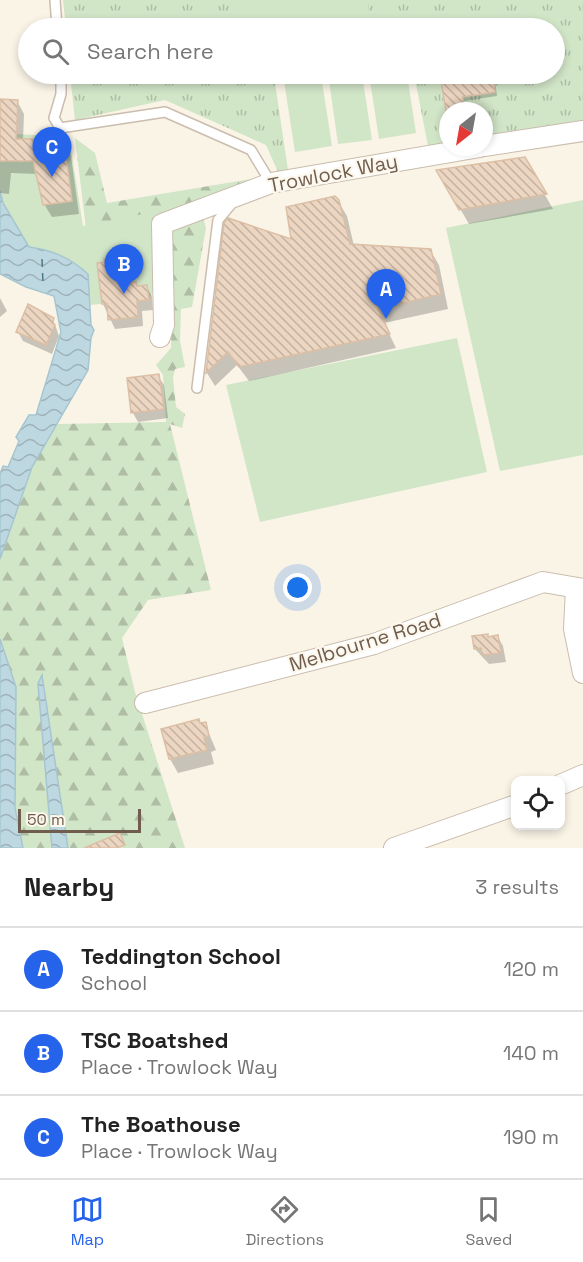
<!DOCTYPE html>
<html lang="en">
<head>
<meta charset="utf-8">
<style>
	body { margin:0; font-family:"Space Grotesk",sans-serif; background:#f2f2f2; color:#222 }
	.controls { position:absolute; right:18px; bottom:18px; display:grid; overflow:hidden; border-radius:12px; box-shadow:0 3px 9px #0003 }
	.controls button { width:54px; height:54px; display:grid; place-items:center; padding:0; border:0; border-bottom:2px solid #e0e0e0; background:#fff; color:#222; font:30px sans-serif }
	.compass { position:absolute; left:439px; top:102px; width:54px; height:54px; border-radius:50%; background:#fff; box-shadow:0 3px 9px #0003; rotate:211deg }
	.scale { position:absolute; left:18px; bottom:15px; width:123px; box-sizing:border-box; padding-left:6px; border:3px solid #705d4e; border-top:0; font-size:16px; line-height:21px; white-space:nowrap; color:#705d4e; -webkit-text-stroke:4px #fdf8ed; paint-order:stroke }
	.you { position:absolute; left:298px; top:588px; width:21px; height:21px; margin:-15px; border:4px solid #fff; border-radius:50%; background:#1a73e8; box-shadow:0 0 0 9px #1a73e833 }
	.badge { display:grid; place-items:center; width:39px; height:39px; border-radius:50%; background:#2563eb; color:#fff; font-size:20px; font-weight:700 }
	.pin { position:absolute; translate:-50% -50px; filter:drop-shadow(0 2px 3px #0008) }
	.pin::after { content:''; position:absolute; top:32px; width:21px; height:18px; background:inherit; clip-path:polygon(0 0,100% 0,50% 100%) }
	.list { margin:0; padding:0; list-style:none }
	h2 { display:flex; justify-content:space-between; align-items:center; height:78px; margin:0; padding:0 24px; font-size:26px }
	h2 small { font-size:20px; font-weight:400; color:#767676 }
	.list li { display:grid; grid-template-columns:39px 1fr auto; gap:18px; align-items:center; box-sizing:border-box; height:84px; padding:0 24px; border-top:2px solid #e0e0e0 }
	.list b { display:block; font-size:22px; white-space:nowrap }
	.list p { margin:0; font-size:20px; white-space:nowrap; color:#767676 }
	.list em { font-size:20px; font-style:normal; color:#767676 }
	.icon { flex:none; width:33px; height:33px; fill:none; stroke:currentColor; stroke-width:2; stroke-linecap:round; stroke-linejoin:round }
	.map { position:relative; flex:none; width:583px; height:848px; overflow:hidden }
	.search { position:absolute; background:#fff; box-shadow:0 3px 9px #0003; left:18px; right:18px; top:18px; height:66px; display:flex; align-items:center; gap:15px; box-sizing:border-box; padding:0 21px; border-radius:33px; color:#767676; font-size:22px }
	.sheet { height:330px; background:#fff }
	nav { display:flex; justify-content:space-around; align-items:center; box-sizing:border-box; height:84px; border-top:2px solid #e0e0e0; background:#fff; font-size:16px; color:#767676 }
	nav a { display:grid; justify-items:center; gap:3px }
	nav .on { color:#2563eb }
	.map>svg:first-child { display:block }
	.forest { fill:url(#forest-firs) }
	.park { fill:url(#park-tufts) }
	.pitch { fill:#d1e5c7 }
	.water { fill:url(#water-waves); stroke:#a5c6d1; stroke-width:1.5 }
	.shadow { fill:#0003 }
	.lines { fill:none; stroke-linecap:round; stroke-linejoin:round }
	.ferry { stroke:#4e7887; stroke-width:1.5; stroke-dasharray:8 6; stroke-linecap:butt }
	.building { fill:url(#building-back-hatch); stroke:#dcbfa4; stroke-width:1.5 }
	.service-casing { stroke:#cabdae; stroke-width:12 }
	.minor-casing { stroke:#cabdae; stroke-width:22 }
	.service { stroke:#fff; stroke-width:9 }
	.minor { stroke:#fff; stroke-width:20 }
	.labels { text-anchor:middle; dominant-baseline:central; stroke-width:4.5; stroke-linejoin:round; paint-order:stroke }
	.street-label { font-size:20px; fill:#705d4e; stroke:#fdf8ed }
</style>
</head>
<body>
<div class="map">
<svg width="583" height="848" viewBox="0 0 583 848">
	<defs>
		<pattern id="forest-firs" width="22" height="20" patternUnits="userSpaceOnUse" patternTransform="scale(1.5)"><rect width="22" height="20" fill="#d1e5c7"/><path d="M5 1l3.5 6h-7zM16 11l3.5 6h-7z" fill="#aebda4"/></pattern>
		<pattern id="park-tufts" width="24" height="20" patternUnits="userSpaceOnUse" patternTransform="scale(1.5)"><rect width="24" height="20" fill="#d1e5c7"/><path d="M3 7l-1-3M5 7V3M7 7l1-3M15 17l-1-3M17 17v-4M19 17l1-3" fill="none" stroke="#aebda4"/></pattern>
		<pattern id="water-waves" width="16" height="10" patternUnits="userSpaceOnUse" patternTransform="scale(1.5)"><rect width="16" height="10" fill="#bed8e1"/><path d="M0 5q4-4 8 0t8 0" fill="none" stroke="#9fb2b9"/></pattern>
		<pattern id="building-back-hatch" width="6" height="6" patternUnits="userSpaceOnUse" patternTransform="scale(1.5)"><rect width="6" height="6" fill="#ecd6c2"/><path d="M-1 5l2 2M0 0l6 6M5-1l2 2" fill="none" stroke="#c4b1a0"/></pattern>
	</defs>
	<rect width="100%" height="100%" fill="#faf4e7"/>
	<g class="forest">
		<polygon points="75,138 95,153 107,203 251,179 253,185 157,222 86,229"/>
		<polygon points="202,214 206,228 192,307 181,309 180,341 185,367 175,369 173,378 176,407 185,414 182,428 170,424 211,590 148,600 122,638 135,692 185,848 68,848 42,676 38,684 52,848 23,848 15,808 16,687 0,639 0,559 32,467 56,424 166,422 163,375 156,365 171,348 173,229"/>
	</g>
	<g class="park">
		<polygon points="63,0 583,0 583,121 484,137 484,111 448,111 448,143 428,146 414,74 554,74 554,28 66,28"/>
		<polygon points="70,74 285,74 274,76 288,170 278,172 266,145 165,100 75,120"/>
	</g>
	<g class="pitch">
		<polygon points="236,0 368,0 368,25 235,21"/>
		<polygon points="328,74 362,74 372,140 338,144"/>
		<polygon points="369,74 407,74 416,133 379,139"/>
		<polygon points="321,75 332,146 295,152 284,81"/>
		<path d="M 0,133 L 69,137 L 83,226 L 153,212 L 156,283 L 149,300 L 89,305 L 88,274 C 70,258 53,249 29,247 L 3,203 L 0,191 Z"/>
		<polygon points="583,200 583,455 500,471 446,228"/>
		<polygon points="457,338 487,472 260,522 226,385"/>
	</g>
	<g class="water">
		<path d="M 0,191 L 3,203 L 29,247 C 53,250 70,258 88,274 L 91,325 L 94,330 L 91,338 L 88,370 L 32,467 L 0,559 L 0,474 L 3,466 L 8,467 L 19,441 L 16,437 L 29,415 L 36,415 L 61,332 L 54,296 L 26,287 L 0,274 Z"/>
		<polygon points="0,639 16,687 15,808 23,848 0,848"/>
		<polygon points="42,675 68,848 52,848 38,684"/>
	</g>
	<g class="shadow">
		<polygon points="462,74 494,74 497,96 464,101 465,111 448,111 448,114 442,76"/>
		<polygon points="0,100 17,101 24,114 23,140 35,141 38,146 64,143 71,156 79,214 52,217 44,204 38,174 11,173 9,194 0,193"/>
		<polygon points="524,158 553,209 469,224 438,171"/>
		<polygon points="338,201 347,216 354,246 430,250 439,265 448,309 384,323 396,348 249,381 237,365 215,386 207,373 226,223 293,241"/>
		<polygon points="120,260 125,269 127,284 146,286 152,296 153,310 142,311 143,326 115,329 103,304"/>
		<polygon points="0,298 7,311 0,317"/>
		<polygon points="53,319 59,336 52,354 23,341 18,332"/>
		<polygon points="158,376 164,385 168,418 138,422 133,413"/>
		<polygon points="498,637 503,646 506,662 489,664 475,649 488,638"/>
		<polygon points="205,724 216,750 211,752 214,764 178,773 170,759"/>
	</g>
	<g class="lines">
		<polyline class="ferry" points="42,259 43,284"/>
	</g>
	<g class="building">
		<polygon points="451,74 493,74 495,92 463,97 464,111 446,111 440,75"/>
		<polygon points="0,99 18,100 16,139 36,139 36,145 64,141 72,201 43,205 33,161 0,161"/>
		<polygon points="525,157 547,194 459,210 436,170"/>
		<polygon points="335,196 339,200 350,244 431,249 441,294 378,309 390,334 239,367 228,352 206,373 224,223 228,218 291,239 286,207"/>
		<polygon points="121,258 123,283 136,282 137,286 147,285 149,300 137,301 138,317 108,320 107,304 102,304 97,263 105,262 104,259"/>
		<polygon points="28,304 54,318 52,323 55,325 46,345 16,332"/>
		<polygon points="159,374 164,409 131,413 127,378"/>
		<polygon points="488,634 488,637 498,635 501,653 482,655 481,648 474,649 472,636"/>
		<polygon points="199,719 200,723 206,722 209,736 204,737 207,750 169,759 161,729"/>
		<polygon points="120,833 125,845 116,848 84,848"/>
	</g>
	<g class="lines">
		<defs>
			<g id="service">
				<polyline points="55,0 57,28"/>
				<polyline points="61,74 61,94 54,118 60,128 165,112 251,150 271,183"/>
				<polyline points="197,388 218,220 233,202"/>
			</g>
			<g id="minor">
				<polyline points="484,146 583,131"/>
				<polyline points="160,337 164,325 162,224 271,183 480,147"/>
				<polyline points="576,588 574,629 583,673"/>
				<polyline points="145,703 374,644 543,582 583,589"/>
				<polyline points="560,785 583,775"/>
				<polyline points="394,848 516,805"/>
			</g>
		</defs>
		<use href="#service" class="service-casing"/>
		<use href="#minor" class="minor-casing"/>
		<use href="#service" class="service"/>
		<use href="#minor" class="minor"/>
	</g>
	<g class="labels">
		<g class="street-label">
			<text transform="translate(333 173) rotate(-11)">Trowlock Way</text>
			<text transform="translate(365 642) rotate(-17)">Melbourne Road</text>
		</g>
	</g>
</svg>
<div class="controls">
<button><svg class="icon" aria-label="locate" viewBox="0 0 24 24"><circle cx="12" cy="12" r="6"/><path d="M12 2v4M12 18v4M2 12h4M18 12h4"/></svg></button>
</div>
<svg class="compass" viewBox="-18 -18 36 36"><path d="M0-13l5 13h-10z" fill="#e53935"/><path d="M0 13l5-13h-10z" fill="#767676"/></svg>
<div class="scale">50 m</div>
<div class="you"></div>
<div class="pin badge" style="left:386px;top:319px">A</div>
<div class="pin badge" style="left:124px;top:294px">B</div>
<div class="pin badge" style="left:52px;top:177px">C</div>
<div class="search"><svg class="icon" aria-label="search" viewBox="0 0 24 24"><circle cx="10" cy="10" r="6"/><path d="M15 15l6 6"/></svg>Search here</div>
</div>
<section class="sheet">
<h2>Nearby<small>3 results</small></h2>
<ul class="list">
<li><span class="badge">A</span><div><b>Teddington School</b><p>School</p></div><em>120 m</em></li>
<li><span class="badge">B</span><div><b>TSC Boatshed</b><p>Place · Trowlock Way</p></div><em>140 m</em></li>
<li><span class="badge">C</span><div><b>The Boathouse</b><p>Place · Trowlock Way</p></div><em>190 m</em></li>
</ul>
</section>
<nav>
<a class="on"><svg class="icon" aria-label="map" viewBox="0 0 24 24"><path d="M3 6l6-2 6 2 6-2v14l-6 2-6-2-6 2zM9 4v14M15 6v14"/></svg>Map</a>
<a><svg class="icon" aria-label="directions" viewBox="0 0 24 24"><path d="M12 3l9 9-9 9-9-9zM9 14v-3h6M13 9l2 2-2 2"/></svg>Directions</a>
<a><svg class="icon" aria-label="saved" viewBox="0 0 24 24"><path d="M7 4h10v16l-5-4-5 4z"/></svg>Saved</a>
</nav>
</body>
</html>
